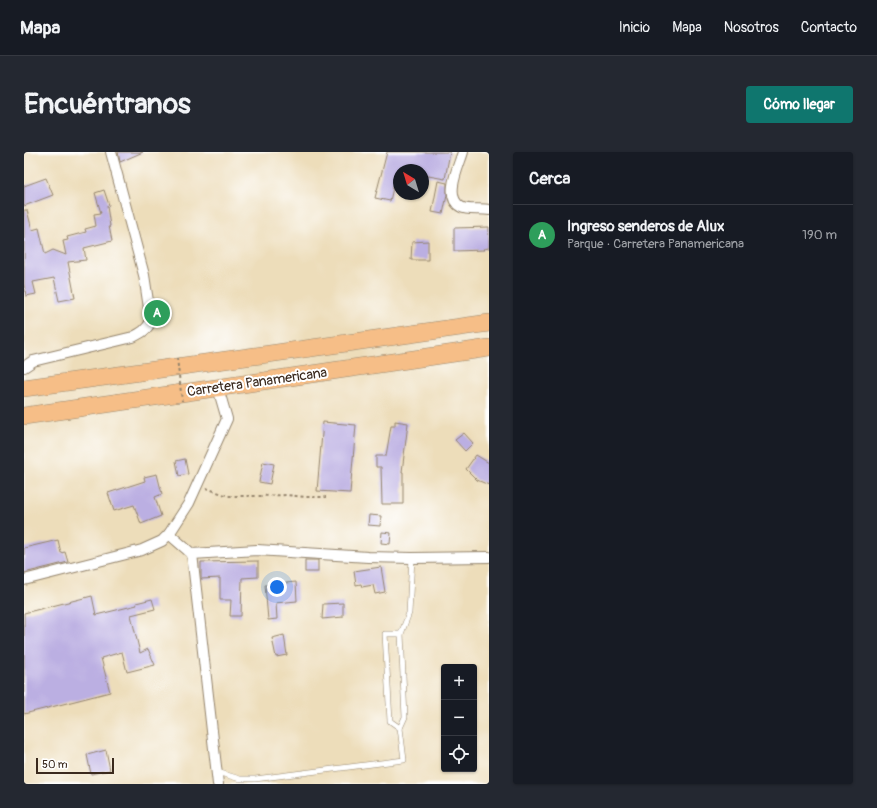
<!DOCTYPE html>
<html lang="es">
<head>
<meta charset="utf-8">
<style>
	body { margin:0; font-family:Pangolin,sans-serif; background:#242831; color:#f1f3f6 }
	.controls { position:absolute; right:12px; bottom:12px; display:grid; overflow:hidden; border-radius:4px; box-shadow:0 1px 3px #0004 }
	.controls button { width:36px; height:36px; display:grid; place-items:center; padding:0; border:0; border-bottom:1px solid #363941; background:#171b24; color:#f1f3f6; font:20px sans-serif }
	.compass { position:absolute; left:369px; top:12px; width:36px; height:36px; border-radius:50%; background:#171b24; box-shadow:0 1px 3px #0004; rotate:322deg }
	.scale { position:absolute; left:12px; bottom:10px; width:78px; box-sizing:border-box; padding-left:4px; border:2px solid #3b2a1e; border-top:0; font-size:11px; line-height:14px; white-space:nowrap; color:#3b2a1e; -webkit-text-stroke:3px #fff; paint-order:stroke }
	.you { position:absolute; left:253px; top:435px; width:14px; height:14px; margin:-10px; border:3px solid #fff; border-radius:50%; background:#1a73e8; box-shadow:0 0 0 6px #1a73e833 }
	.badge { display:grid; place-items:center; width:26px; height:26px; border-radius:50%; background:#0f766e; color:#fff; font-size:13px; font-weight:700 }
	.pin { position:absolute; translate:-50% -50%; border:2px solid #fff; box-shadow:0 1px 4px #0006 }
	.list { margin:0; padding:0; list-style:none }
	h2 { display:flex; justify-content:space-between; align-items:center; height:52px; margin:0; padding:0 16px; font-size:17px }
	h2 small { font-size:13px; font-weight:400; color:#9ea1a6 }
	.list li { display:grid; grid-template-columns:26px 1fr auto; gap:12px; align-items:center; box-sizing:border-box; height:60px; padding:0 16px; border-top:1px solid #363941 }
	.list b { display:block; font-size:15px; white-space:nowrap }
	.list p { margin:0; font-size:13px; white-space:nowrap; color:#9ea1a6 }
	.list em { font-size:13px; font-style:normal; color:#9ea1a6 }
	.icon { flex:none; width:22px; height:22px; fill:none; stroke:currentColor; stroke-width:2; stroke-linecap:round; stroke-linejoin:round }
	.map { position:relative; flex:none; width:465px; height:632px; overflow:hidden; border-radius:4px }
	header { display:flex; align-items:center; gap:24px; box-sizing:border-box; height:56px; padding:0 20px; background:#171b24; border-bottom:1px solid #363941 }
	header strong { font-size:19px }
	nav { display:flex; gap:22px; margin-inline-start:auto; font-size:14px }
	.intro { display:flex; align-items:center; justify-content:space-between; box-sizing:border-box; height:96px; padding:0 24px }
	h1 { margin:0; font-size:28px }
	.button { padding:10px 18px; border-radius:4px; background:#0f766e; color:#fff; font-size:14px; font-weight:700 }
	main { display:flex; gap:24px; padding:0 24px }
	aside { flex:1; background:#171b24; border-radius:4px; box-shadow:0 1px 3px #0004 }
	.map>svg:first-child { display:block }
	.building { fill:#bbafe2 }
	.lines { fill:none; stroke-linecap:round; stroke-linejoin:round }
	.service-casing { stroke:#94846c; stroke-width:6 }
	.minor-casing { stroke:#94846c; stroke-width:12 }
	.trunk-casing { stroke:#94846c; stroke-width:18 }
	.path { stroke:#94846c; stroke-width:2; stroke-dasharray:3 3; stroke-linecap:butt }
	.service { stroke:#fff; stroke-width:5 }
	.minor { stroke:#fff; stroke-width:10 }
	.trunk { stroke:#f6be87; stroke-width:17 }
	.path-bridge { stroke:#94846c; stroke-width:2; stroke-dasharray:3 3; stroke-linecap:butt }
	.labels { text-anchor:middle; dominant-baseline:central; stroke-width:4; stroke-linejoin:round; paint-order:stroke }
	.street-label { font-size:14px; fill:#3b2a1e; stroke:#fff }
</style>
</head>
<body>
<header>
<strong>Mapa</strong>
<nav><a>Inicio</a><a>Mapa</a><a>Nosotros</a><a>Contacto</a></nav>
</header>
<div class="intro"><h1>Encuéntranos</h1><a class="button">Cómo llegar</a></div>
<main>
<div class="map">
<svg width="465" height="632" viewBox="0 0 465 632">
	<rect width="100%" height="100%" fill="#fff"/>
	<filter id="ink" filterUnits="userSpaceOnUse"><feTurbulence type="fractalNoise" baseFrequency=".025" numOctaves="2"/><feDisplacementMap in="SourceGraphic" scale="8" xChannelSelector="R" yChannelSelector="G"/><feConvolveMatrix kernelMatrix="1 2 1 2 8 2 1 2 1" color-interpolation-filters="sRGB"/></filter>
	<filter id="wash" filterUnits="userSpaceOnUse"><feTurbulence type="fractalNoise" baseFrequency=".012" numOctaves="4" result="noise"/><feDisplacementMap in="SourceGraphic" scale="16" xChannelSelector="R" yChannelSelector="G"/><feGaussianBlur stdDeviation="0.9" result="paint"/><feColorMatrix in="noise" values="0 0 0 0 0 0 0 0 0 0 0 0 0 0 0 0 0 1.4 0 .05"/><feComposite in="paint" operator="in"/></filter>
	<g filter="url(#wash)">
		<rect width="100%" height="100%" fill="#edddba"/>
		<g id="blocks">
			<g class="building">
				<polygon points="94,0 119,0 96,10"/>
				<polygon points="363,0 426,0 421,27 399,23 399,18 373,18 366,49 351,46"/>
				<polygon points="22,26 29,43 0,54 0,34"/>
				<polygon points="414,29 423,31 423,43 419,62 408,60"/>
				<polygon points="80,38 85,53 83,54 86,74 85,74 88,89 60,96 62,108 44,110 51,146 35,149 30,126 9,130 12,142 2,144 0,132 0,58 3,58 8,78 15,76 21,102 29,98 42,103 39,89 44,88 43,85 62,80 61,77 72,74 70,62 77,61 71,41"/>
				<polygon points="465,75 465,96 459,97 460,98 430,99 430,76"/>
				<polygon points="404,89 404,108 387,108 388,90"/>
				<polygon points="371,269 384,271 378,320 379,320 379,352 358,352 357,315 352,315 352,304 362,304 367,274 371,274"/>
				<polygon points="299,270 332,273 326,341 293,339"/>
				<polygon points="440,281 449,291 441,299 431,288"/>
				<polygon points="452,303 465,311 465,333 453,328 442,317"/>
				<polygon points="161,307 164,322 155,324 152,309"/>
				<polygon points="239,310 250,312 246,332 235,330"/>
				<polygon points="133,322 138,342 131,345 137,364 117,372 110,353 90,359 84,341 121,329 120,325"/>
				<polygon points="345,363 357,364 356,374 344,373"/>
				<polygon points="358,380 367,381 366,392 357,391"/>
				<polygon points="34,388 37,401 41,400 44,410 0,421 0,396"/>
				<rect x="281" y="408" width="13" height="12"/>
				<polygon points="234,409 234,425 218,426 217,464 206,464 207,448 196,448 196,426 177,427 177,410"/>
				<polygon points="357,415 361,440 351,442 349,433 338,435 337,432 332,433 330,419"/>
				<polygon points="272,430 273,449 252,451 253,467 244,468 241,433"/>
				<polygon points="68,444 72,463 113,453 112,451 128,447 131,457 107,463 116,501 124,497 131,513 103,520 98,500 77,506 86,540 0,562 0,461"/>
				<polygon points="319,451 319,465 298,467 299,452"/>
				<polygon points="260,483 263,503 252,505 248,486"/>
				<polygon points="82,598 86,618 67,622 63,603"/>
			</g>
		</g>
	</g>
	<g filter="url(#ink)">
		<use href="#blocks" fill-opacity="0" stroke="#94846c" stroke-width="1"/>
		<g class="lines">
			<defs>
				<g id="service">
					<polyline points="376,576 366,569 361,482 377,482"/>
					<polyline points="193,620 216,627 231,627 380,608 376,576 381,565 377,482 385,461 388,406"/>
				</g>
				<g id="minor">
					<path d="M 439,0 C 435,14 419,45 437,55 C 444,59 457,56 465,58"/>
					<path d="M 0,215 L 9,209 L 109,185 C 117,181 123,178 127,169 L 120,123 L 87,0"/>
					<polyline points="145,382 168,402 194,632"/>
					<polyline points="168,402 233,398 344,405 388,406 465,405"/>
					<polyline points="0,428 118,398 138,389 145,382 165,351 203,267 194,236"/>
				</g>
				<g id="trunk">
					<polyline points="0,236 102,222 465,171"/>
					<polyline points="0,264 465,196"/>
				</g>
			</defs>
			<use href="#service" class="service-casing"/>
			<use href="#minor" class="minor-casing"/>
			<use href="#trunk" class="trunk-casing"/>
			<polyline class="path" points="182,336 204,344 236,344 262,343 282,345 302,345"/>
			<use href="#service" class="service"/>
			<use href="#minor" class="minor"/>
			<use href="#trunk" class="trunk"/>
			<polyline class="path-bridge" points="153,206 158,249"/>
		</g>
	</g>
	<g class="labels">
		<g class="street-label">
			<text transform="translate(233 230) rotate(-8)">Carretera Panamericana</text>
		</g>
	</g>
</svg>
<div class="controls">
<button>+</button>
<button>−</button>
<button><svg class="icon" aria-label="locate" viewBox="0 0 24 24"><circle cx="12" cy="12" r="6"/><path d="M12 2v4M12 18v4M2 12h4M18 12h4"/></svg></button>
</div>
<svg class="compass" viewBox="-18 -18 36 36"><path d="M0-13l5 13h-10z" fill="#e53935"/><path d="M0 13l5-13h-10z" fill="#9ea1a6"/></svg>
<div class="scale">50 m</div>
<div class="you"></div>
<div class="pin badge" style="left:133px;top:161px;background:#2e9e5b">A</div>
</div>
<aside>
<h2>Cerca<small></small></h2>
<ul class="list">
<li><span class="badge" style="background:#2e9e5b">A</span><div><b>Ingreso senderos de Alux</b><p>Parque · Carretera Panamericana</p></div><em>190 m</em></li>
</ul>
</aside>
</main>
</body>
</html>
